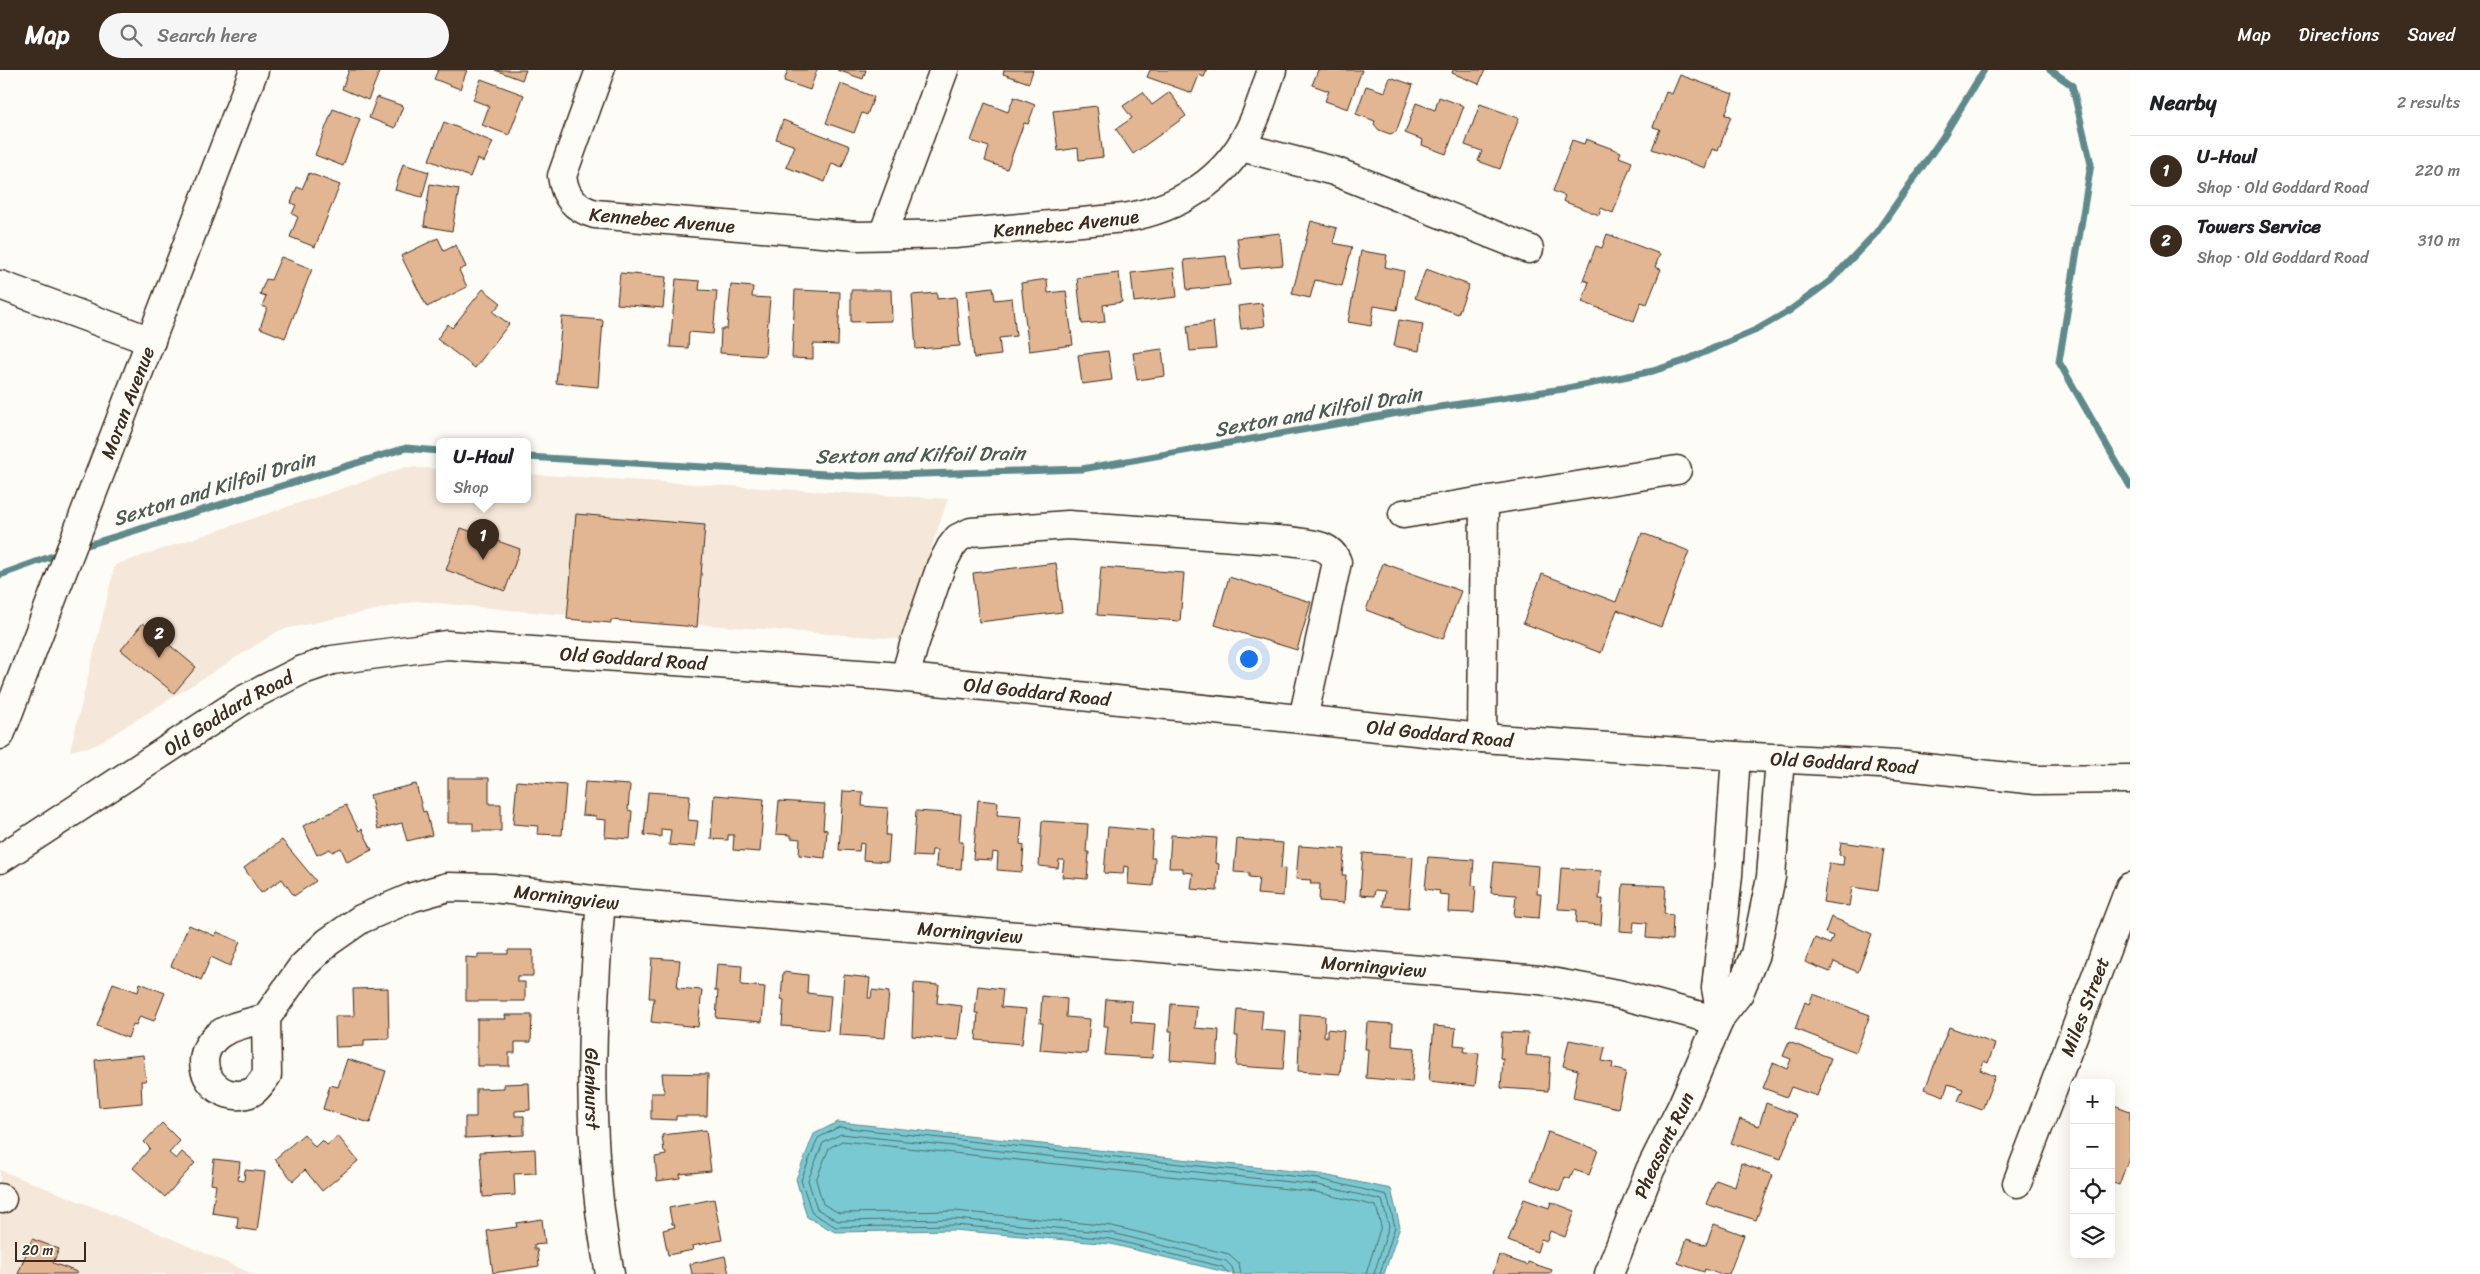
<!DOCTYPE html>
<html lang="en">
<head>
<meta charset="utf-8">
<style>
	body { margin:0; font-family:Sriracha,sans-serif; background:#f6f6f6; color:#202124 }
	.controls { position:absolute; right:15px; bottom:15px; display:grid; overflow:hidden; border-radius:8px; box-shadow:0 5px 20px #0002 }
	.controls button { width:45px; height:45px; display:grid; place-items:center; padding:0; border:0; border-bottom:1px solid #e0e0e0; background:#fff; color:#202124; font:25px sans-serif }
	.scale { position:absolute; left:15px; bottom:12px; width:71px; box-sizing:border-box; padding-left:5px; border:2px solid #3b2a1e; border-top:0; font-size:14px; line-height:18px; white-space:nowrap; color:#3b2a1e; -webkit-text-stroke:4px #fdfcf7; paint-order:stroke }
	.you { position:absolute; left:1248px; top:588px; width:18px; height:18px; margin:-12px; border:4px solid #fff; border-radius:50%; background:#1a73e8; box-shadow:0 0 0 8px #1a73e833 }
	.badge { display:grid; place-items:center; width:32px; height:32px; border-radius:50%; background:#3b2a1e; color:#fff; font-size:16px; font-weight:700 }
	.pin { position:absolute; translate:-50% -41px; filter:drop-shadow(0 1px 2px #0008) }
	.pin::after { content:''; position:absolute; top:26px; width:18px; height:15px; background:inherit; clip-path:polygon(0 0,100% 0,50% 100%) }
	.popup { position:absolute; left:436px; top:368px; width:95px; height:65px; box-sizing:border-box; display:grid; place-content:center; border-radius:8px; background:#fff; filter:drop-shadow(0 1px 4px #0005); font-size:16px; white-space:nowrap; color:#757577 }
	.popup b { font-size:19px; color:#202124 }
	.popup::after { content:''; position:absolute; left:50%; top:100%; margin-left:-10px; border:10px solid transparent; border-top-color:#fff }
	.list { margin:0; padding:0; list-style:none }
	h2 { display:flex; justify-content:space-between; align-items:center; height:65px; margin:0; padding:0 20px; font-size:21px }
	h2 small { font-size:16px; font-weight:400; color:#757577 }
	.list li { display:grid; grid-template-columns:32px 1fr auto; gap:15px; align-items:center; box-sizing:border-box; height:70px; padding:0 20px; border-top:1px solid #e0e0e0 }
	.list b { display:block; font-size:19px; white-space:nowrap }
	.list p { margin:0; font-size:16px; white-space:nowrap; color:#757577 }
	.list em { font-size:16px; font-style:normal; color:#757577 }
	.icon { flex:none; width:28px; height:28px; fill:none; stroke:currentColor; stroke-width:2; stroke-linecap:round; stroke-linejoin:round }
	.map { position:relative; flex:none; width:2130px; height:1204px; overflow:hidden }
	header { display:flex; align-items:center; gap:30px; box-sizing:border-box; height:70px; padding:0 25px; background:#3b2a1e; color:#fff }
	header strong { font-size:24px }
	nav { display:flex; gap:28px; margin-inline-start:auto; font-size:18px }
	.search { width:350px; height:45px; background:#f6f6f6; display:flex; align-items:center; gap:12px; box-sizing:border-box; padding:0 18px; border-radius:28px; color:#757577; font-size:19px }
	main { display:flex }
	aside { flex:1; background:#fff }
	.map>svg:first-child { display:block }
	.built { fill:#f5e7d9 }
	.water { fill:#79c9d3; stroke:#60898b }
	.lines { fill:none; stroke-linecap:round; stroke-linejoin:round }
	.shore { stroke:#546a66; stroke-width:1 }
	.stream { stroke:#60898b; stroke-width:7 }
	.building { fill:#e3b693; stroke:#3b2a1e }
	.minor-casing { stroke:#3b2a1e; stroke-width:31 }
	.major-casing { stroke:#3b2a1e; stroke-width:31 }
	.minor { stroke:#fdfcf7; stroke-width:28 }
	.major { stroke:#fdfcf7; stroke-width:28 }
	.labels { text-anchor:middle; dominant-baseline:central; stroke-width:4.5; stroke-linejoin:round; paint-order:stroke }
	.street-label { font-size:19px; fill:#3b2a1e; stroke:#fdfcf7 }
	.water-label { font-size:20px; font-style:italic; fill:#4e5a54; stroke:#fdfcf7 }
</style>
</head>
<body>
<header>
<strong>Map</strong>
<div class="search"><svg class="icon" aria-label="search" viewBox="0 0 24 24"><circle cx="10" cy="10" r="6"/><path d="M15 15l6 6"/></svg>Search here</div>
<nav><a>Map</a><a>Directions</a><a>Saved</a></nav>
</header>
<main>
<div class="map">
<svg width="2130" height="1204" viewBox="0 0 2130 1204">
	<rect width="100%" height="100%" fill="#fdfcf7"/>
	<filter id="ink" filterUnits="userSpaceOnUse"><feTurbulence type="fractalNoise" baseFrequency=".02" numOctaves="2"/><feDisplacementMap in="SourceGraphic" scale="10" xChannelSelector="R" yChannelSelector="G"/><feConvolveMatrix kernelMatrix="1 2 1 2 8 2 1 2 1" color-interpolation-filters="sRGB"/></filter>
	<g filter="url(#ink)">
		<g class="built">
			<polygon points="406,397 439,399 439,429 527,429 527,404 948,429 900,569 542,543 417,531 280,560 96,675 70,681 115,495"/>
			<polygon points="0,1100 149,1159 253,1204 0,1204"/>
		</g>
		<polygon class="water" points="838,1052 1319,1104 1391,1119 1400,1157 1384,1204 1233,1204 1111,1174 954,1160 835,1162 807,1147 796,1109 814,1064"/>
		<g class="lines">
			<g class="shore">
				<polyline points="1228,1204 1223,1197 1111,1169 954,1155 836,1157 812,1143 801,1110 818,1068 839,1057 1319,1109 1387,1125 1395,1157 1380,1204"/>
				<polyline points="1234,1204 1232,1197 1226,1191 1112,1163 954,1149 838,1151 817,1139 808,1110 823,1073 841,1064 1318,1115 1382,1130 1389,1156 1374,1204"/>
				<polyline points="1241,1204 1239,1193 1229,1184 1112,1156 955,1141 839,1143 823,1134 816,1110 829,1078 842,1071 1316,1122 1376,1136 1381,1156 1366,1204"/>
			</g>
			<g class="stream">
				<polyline points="2050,0 2072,15 2091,94 2059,292 2130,416"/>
				<polyline points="527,387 861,406 1082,399 1398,343 1563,319 1653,301 1684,291 1756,260 1789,241 1830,211 1876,163 1943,67 1984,0"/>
				<polyline points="81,477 406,378 439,381"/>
				<polyline points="0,505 61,483"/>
			</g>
		</g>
		<g class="building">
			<polygon points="349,0 380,0 368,30 342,19"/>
			<polygon points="438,0 467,0 460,19 434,9"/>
			<polygon points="495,0 526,0 522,10"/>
			<polygon points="788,0 817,0 810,20 784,11"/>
			<polygon points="837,0 866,0 863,9"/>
			<polygon points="1004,0 1033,0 1029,13 1003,4"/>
			<polygon points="1150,0 1207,0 1204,7 1199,5 1192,23 1147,7"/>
			<polygon points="1318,0 1362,0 1348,39 1325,31 1329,21 1312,15"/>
			<polygon points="1453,0 1485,0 1479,14 1452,3"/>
			<polygon points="1680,5 1733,24 1725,45 1731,46 1718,81 1712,79 1705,98 1652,79 1660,59 1653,57 1666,22 1672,24"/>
			<polygon points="1390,7 1413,15 1396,62 1390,64 1379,60 1374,54 1375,51 1356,44 1366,16 1385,22"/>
			<polygon points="481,9 524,25 509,65 482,55 489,36 473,30"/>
			<polygon points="841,14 874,27 867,45 862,43 854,63 826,53"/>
			<polygon points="1143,22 1152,35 1170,22 1186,46 1133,84 1116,59 1132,48 1123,36"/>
			<polygon points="377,27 403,36 395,58 369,48"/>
			<polygon points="1014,27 1035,35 1028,54 1024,53 1007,99 985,91 989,77 971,71 985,33 1008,42"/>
			<polygon points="1439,27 1464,36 1446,84 1422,75 1423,70 1405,63 1416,33 1435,40"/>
			<polygon points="1480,34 1519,48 1500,99 1478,91 1482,81 1465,75"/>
			<polygon points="1097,36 1103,87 1079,90 1078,78 1058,81 1053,41"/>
			<polygon points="333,39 360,49 343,96 315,85"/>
			<polygon points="783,50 850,76 842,97 832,93 825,112 786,97 795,76 776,69"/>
			<polygon points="444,52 493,72 484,92 477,89 470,107 429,90"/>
			<polygon points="1586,69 1621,82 1619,87 1632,92 1613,143 1601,138 1599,145 1563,131 1565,126 1553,121 1572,70 1584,74"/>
			<polygon points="403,94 429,102 422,127 395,120"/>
			<polygon points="309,103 340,115 315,177 290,167 298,147 292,144 296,135 291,133 297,117 302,119"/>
			<polygon points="430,114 459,119 452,161 424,156"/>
			<polygon points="1311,151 1337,158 1333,173 1352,177 1342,216 1315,210 1310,228 1292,224"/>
			<polygon points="1280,163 1283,195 1241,199 1237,168"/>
			<polygon points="1607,164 1660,184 1655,197 1661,199 1647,234 1641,232 1634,251 1582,232 1589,212 1583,210 1596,176 1602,178"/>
			<polygon points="438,168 444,181 456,175 466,197 459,200 467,217 427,237 401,186"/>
			<polygon points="1361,181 1387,185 1385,197 1404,201 1397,240 1374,236 1371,256 1348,252"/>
			<polygon points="1226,186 1230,215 1187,220 1184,190"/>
			<polygon points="281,187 312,199 285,268 260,258 267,238 262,236 266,226 260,224 266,209 271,210"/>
			<polygon points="1174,198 1177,227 1134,232 1131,203"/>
			<polygon points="1426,199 1469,215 1458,244 1415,228"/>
			<polygon points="620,203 666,207 663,238 617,234"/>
			<polygon points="1119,203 1122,232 1103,235 1105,252 1082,254 1077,208"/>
			<polygon points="676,209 700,211 699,220 717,221 713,264 689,262 688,278 670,277"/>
			<polygon points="1047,209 1048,223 1066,221 1073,275 1029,281 1021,213"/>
			<polygon points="731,215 753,217 752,227 770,228 765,286 720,283 721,259 727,259"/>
			<polygon points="993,217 995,230 1012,228 1016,266 999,268 1001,285 974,288 967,220"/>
			<polygon points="483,219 501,233 493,242 509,254 475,298 437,269 448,254 452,258"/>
			<polygon points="795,220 840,222 838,275 813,274 813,289 792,288"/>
			<polygon points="851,220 891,220 892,251 851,252"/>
			<polygon points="937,223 937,229 956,227 960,276 916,279 912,225"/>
			<polygon points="1262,233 1265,256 1241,259 1238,236"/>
			<polygon points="562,247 603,250 598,317 556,313"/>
			<polygon points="1399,250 1423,254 1419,281 1394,276"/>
			<polygon points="1213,252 1216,279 1190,281 1187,256"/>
			<polygon points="1162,279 1165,306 1137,310 1133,283"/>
			<polygon points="1108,281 1112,310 1082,314 1078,285"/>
			<polygon points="576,444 705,455 697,557 611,550 611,553 567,549"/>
			<polygon points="461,458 520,479 505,521 446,500"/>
			<polygon points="1642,463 1689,481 1661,557 1617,540 1601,583 1523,553 1542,504 1616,532"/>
			<polygon points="1056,493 1062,542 979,552 973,503"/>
			<polygon points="1383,493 1461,521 1443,569 1366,540"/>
			<polygon points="1101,497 1184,503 1180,551 1097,545"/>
			<polygon points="1229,507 1311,532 1297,580 1215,555"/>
			<polygon points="143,553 196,597 174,623 121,580"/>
			<polygon points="448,708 489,708 489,734 501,734 501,761 473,761 473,753 448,753"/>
			<polygon points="517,711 566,715 562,765 537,764 538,756 513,754"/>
			<polygon points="585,712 630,715 628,740 632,741 630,769 605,767 606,750 596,749 596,746 582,745"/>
			<polygon points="416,714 423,742 426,741 432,765 407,771 402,753 378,759 370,725"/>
			<polygon points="843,721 863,722 862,736 888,738 886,765 890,765 888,792 863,790 864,774 860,773 859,781 839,780"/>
			<polygon points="648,722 690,725 688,750 698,751 695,777 669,775 671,760 661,759 661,767 644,765"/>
			<polygon points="714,725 764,729 760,782 733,780 734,765 728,765 728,770 711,769"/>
			<polygon points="978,730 998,732 997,745 1022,747 1020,774 1024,775 1022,802 997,800 998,783 993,782 992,790 973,789"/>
			<polygon points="779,731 825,734 823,759 827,760 825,788 799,785 800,769 791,768 791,765 776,764"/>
			<polygon points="346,735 359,761 362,759 372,780 347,792 341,778 332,782 330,779 317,785 303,756"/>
			<polygon points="916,741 961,744 959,772 963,772 961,799 936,797 937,780 932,780 931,787 913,786"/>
			<polygon points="1042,751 1088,754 1086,782 1089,782 1087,809 1062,807 1064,790 1059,790 1058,798 1039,796"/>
			<polygon points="1108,757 1153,761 1151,788 1155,788 1153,816 1128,814 1129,797 1124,796 1123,804 1104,803"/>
			<polygon points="1171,765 1217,768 1215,793 1219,794 1217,821 1191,819 1193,803 1183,802 1183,798 1169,798"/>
			<polygon points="1237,769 1283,773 1281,798 1285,799 1283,826 1257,824 1259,808 1249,807 1249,803 1234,802"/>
			<polygon points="282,770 316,811 294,826 282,809 261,823 244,798"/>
			<polygon points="1841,772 1884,778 1878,821 1852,817 1849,836 1823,832 1829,793 1843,795 1844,786 1839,785"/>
			<polygon points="1299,776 1345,779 1342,805 1346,805 1344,833 1319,831 1320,814 1310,814 1311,810 1296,809"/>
			<polygon points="1363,783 1413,787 1409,838 1383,836 1385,821 1375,820 1374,826 1360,825"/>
			<polygon points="1428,787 1474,790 1472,815 1476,816 1474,843 1448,842 1449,825 1439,824 1440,821 1425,819"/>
			<polygon points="1494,792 1539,796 1537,824 1541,824 1539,848 1514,846 1516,825 1491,823"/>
			<polygon points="1561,798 1601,801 1599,829 1603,829 1601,855 1576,853 1577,840 1558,839"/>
			<polygon points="1623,814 1666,816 1664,844 1673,845 1672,870 1646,868 1647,853 1634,852 1633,862 1620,861"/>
			<polygon points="1831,847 1872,864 1858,902 1834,892 1830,902 1805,892 1815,868 1830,874 1833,866 1825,863"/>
			<polygon points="189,855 215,866 217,862 240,872 230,896 211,887 201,910 171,896"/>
			<polygon points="508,880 533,880 533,906 517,906 517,912 525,912 525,931 466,931 466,887 478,888 478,884 508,884"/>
			<polygon points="652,888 680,890 677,918 702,920 698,957 651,952 654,928 649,928"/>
			<polygon points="717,894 742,896 741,915 765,917 762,952 716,948 718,921 715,921"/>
			<polygon points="783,902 808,905 807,923 831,926 828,960 782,956 784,930 781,929"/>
			<polygon points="844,905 870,908 868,928 871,928 872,920 889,922 885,968 839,965"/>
			<polygon points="113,913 138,922 140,913 165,923 154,951 140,946 136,955 133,954 128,968 97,956"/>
			<polygon points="914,913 939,915 937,933 962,936 958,970 912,966"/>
			<polygon points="978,916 1003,919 1001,937 1026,939 1022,974 976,970 978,943 975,943"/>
			<polygon points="388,918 389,969 364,970 364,976 336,977 335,946 354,946 353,919"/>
			<polygon points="1813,924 1870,945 1856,982 1795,959 1805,932 1809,934"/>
			<polygon points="1042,926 1067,929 1066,947 1090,949 1087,984 1040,980 1043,953 1040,953"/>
			<polygon points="1106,929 1132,931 1131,952 1155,954 1152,988 1105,985 1108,956 1104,956"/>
			<polygon points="1171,934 1197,936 1195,958 1219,960 1217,994 1170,990 1172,961 1169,961"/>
			<polygon points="1237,939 1263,941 1261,960 1286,962 1283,999 1236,996 1238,966 1235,966"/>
			<polygon points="1300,944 1325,946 1324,966 1327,967 1327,959 1344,961 1340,1004 1298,1001"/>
			<polygon points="505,945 532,945 531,972 515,972 515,983 509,983 509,996 477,996 477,949 506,949"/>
			<polygon points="1367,952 1393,954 1392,976 1415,978 1412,1012 1366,1008 1368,979 1365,979"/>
			<polygon points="1434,956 1456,958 1454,975 1465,976 1464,982 1479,983 1475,1016 1429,1011"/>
			<polygon points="1949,957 1995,974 1988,993 1984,991 1980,1000 1995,1006 1982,1040 1958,1031 1963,1019 1948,1014 1944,1026 1925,1019"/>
			<polygon points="1502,962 1528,963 1526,985 1550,987 1548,1021 1501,1018 1503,989 1500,988"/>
			<polygon points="1569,970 1605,977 1602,991 1613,993 1612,998 1626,1002 1618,1038 1573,1028 1578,1000 1563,996"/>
			<polygon points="1789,972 1831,988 1817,1026 1791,1017 1787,1027 1763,1018 1773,993 1787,999 1791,989 1783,986"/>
			<polygon points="143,985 146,1011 141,1011 142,1033 99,1037 95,990"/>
			<polygon points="347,989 386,1001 370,1053 323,1039 330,1015 338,1017"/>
			<polygon points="662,1003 708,1004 707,1046 676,1046 676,1050 651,1049 651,1023 664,1023"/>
			<polygon points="529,1013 530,1040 515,1041 515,1046 524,1046 524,1065 465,1068 465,1047 476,1047 476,1019 504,1018 504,1014"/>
			<polygon points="1766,1033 1797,1045 1781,1089 1731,1073 1740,1049 1759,1056"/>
			<polygon points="2111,1034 2130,1041 2130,1085 2119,1115 2111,1112"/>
			<polygon points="162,1053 180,1071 169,1083 176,1089 182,1082 195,1093 165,1127 133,1098 150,1078 144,1072"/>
			<polygon points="706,1060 711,1101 680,1104 680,1108 657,1111 655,1087 666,1085 666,1083 664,1082 662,1065"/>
			<polygon points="1548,1062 1598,1080 1589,1105 1574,1100 1570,1109 1565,1107 1560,1121 1531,1110"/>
			<polygon points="304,1064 315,1077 322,1070 327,1075 338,1066 358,1091 322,1121 305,1100 293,1111 275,1089"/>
			<polygon points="535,1079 536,1103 514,1104 515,1125 483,1127 480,1082"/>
			<polygon points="214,1089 240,1092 238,1110 244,1111 245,1100 265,1102 257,1161 237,1158 238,1147 212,1143 216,1115 211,1114"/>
			<polygon points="1741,1093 1773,1105 1756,1150 1706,1134 1716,1110 1735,1117"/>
			<polygon points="714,1129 722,1170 692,1176 693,1180 668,1185 663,1160 675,1157 674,1154 672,1154 669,1138"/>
			<polygon points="1524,1129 1549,1138 1551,1132 1575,1141 1565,1167 1550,1161 1547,1171 1541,1169 1537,1182 1508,1171"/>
			<polygon points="542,1149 545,1174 534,1175 534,1179 537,1179 539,1196 493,1203 487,1161 517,1157 516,1153"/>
			<polygon points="1714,1154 1744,1165 1729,1204 1719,1204 1705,1199 1704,1202 1678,1193 1687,1169 1706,1175"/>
			<polygon points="32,1169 59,1179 53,1193 77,1202 76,1204 18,1204"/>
			<polygon points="1499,1185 1527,1195 1528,1192 1552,1200 1550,1204 1493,1204"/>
			<polygon points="725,1186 729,1204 692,1204 690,1194"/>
		</g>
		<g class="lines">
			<defs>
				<g id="minor">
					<path id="s1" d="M 600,0 L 562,106 C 565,127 574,138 595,144 L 857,166 L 955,164 L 1124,148 C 1177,139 1225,111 1249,61 C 1259,42 1265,20 1272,0"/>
					<polyline points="1241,77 1334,101 1529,179"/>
					<polyline points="883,165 944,0"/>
					<polyline points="0,215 151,271"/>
					<polyline points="1403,444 1677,400"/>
					<path d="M 905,607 L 914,575 L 941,496 L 951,477 L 958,468 L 971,462 L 1068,455 L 1290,471 C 1308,474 1330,473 1337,492 L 1303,649"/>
					<polyline points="1482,668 1484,431"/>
					<path id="s2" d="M 0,789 L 243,630 L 300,601 L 332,590 L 447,575 L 888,606 L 1482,668 L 1736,686 L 1897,695 L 2036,710 L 2130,709"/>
					<path id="s3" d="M 601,831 C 590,955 586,1081 610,1204"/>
					<polyline points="1721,946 1716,918 1728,805 1736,686"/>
					<path id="s4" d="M 266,948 C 250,953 228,956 216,967 C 186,994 218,1037 252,1022 C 258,1019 263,1010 267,1005 L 266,948 L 302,897 L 328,872 L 361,849 L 413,827 L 448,817 L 493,818 L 601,831 L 1540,910 L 1618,924 L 1719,951"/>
					<path id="s5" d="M 2017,1113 L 2130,817"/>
					<polyline points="0,1128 2,1129"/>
					<path id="s6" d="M 1609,1204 L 1650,1100 L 1682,1036 L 1721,946 L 1739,923 L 1755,884 L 1771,807 L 1780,688"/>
				</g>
				<g id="major">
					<path id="s7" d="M 0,665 L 254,0"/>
				</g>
			</defs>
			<use href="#minor" class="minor-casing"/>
			<use href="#major" class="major-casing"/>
			<use href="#minor" class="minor"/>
			<use href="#major" class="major"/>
		</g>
	</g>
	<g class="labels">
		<g class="street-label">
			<text stroke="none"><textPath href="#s1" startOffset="234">Kennebec Avenue</textPath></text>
			<text stroke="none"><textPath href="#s1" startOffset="639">Kennebec Avenue</textPath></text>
			<text stroke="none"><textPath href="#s7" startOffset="356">Moran Avenue</textPath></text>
			<text stroke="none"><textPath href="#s2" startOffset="691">Old Goddard Road</textPath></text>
			<text stroke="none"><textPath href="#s2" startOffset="1096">Old Goddard Road</textPath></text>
			<text stroke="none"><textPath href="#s2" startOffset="271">Old Goddard Road</textPath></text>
			<text stroke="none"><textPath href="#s2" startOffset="1501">Old Goddard Road</textPath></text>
			<text stroke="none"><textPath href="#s2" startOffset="1906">Old Goddard Road</textPath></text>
			<text stroke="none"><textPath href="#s4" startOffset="580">Morningview</textPath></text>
			<text stroke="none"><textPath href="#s4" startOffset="985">Morningview</textPath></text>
			<text stroke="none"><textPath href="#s4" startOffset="1390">Morningview</textPath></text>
			<text stroke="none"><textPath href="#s5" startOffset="189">Miles Street</textPath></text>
			<text stroke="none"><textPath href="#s3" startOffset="188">Glenhurst</textPath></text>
			<text stroke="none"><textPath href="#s6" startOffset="140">Pheasant Run</textPath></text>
		</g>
		<g class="water-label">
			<text transform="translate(1318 342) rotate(-10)">Sexton and Kilfoil Drain</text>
			<text transform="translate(920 385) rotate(-1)">Sexton and Kilfoil Drain</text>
			<text transform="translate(214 419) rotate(-17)">Sexton and Kilfoil Drain</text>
		</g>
	</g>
</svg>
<div class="controls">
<button>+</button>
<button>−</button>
<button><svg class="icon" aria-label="locate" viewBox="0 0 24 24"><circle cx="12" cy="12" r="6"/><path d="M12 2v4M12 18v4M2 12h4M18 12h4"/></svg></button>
<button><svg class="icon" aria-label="layers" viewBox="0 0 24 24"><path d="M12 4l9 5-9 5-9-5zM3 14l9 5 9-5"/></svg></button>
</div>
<div class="scale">20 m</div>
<div class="you"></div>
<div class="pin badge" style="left:483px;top:490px">1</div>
<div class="popup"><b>U-Haul</b>Shop</div>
<div class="pin badge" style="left:159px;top:588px">2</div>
</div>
<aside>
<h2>Nearby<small>2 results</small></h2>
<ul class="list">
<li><span class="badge">1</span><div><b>U-Haul</b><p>Shop · Old Goddard Road</p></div><em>220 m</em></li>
<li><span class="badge">2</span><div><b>Towers Service</b><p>Shop · Old Goddard Road</p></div><em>310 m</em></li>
</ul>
</aside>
</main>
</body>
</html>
